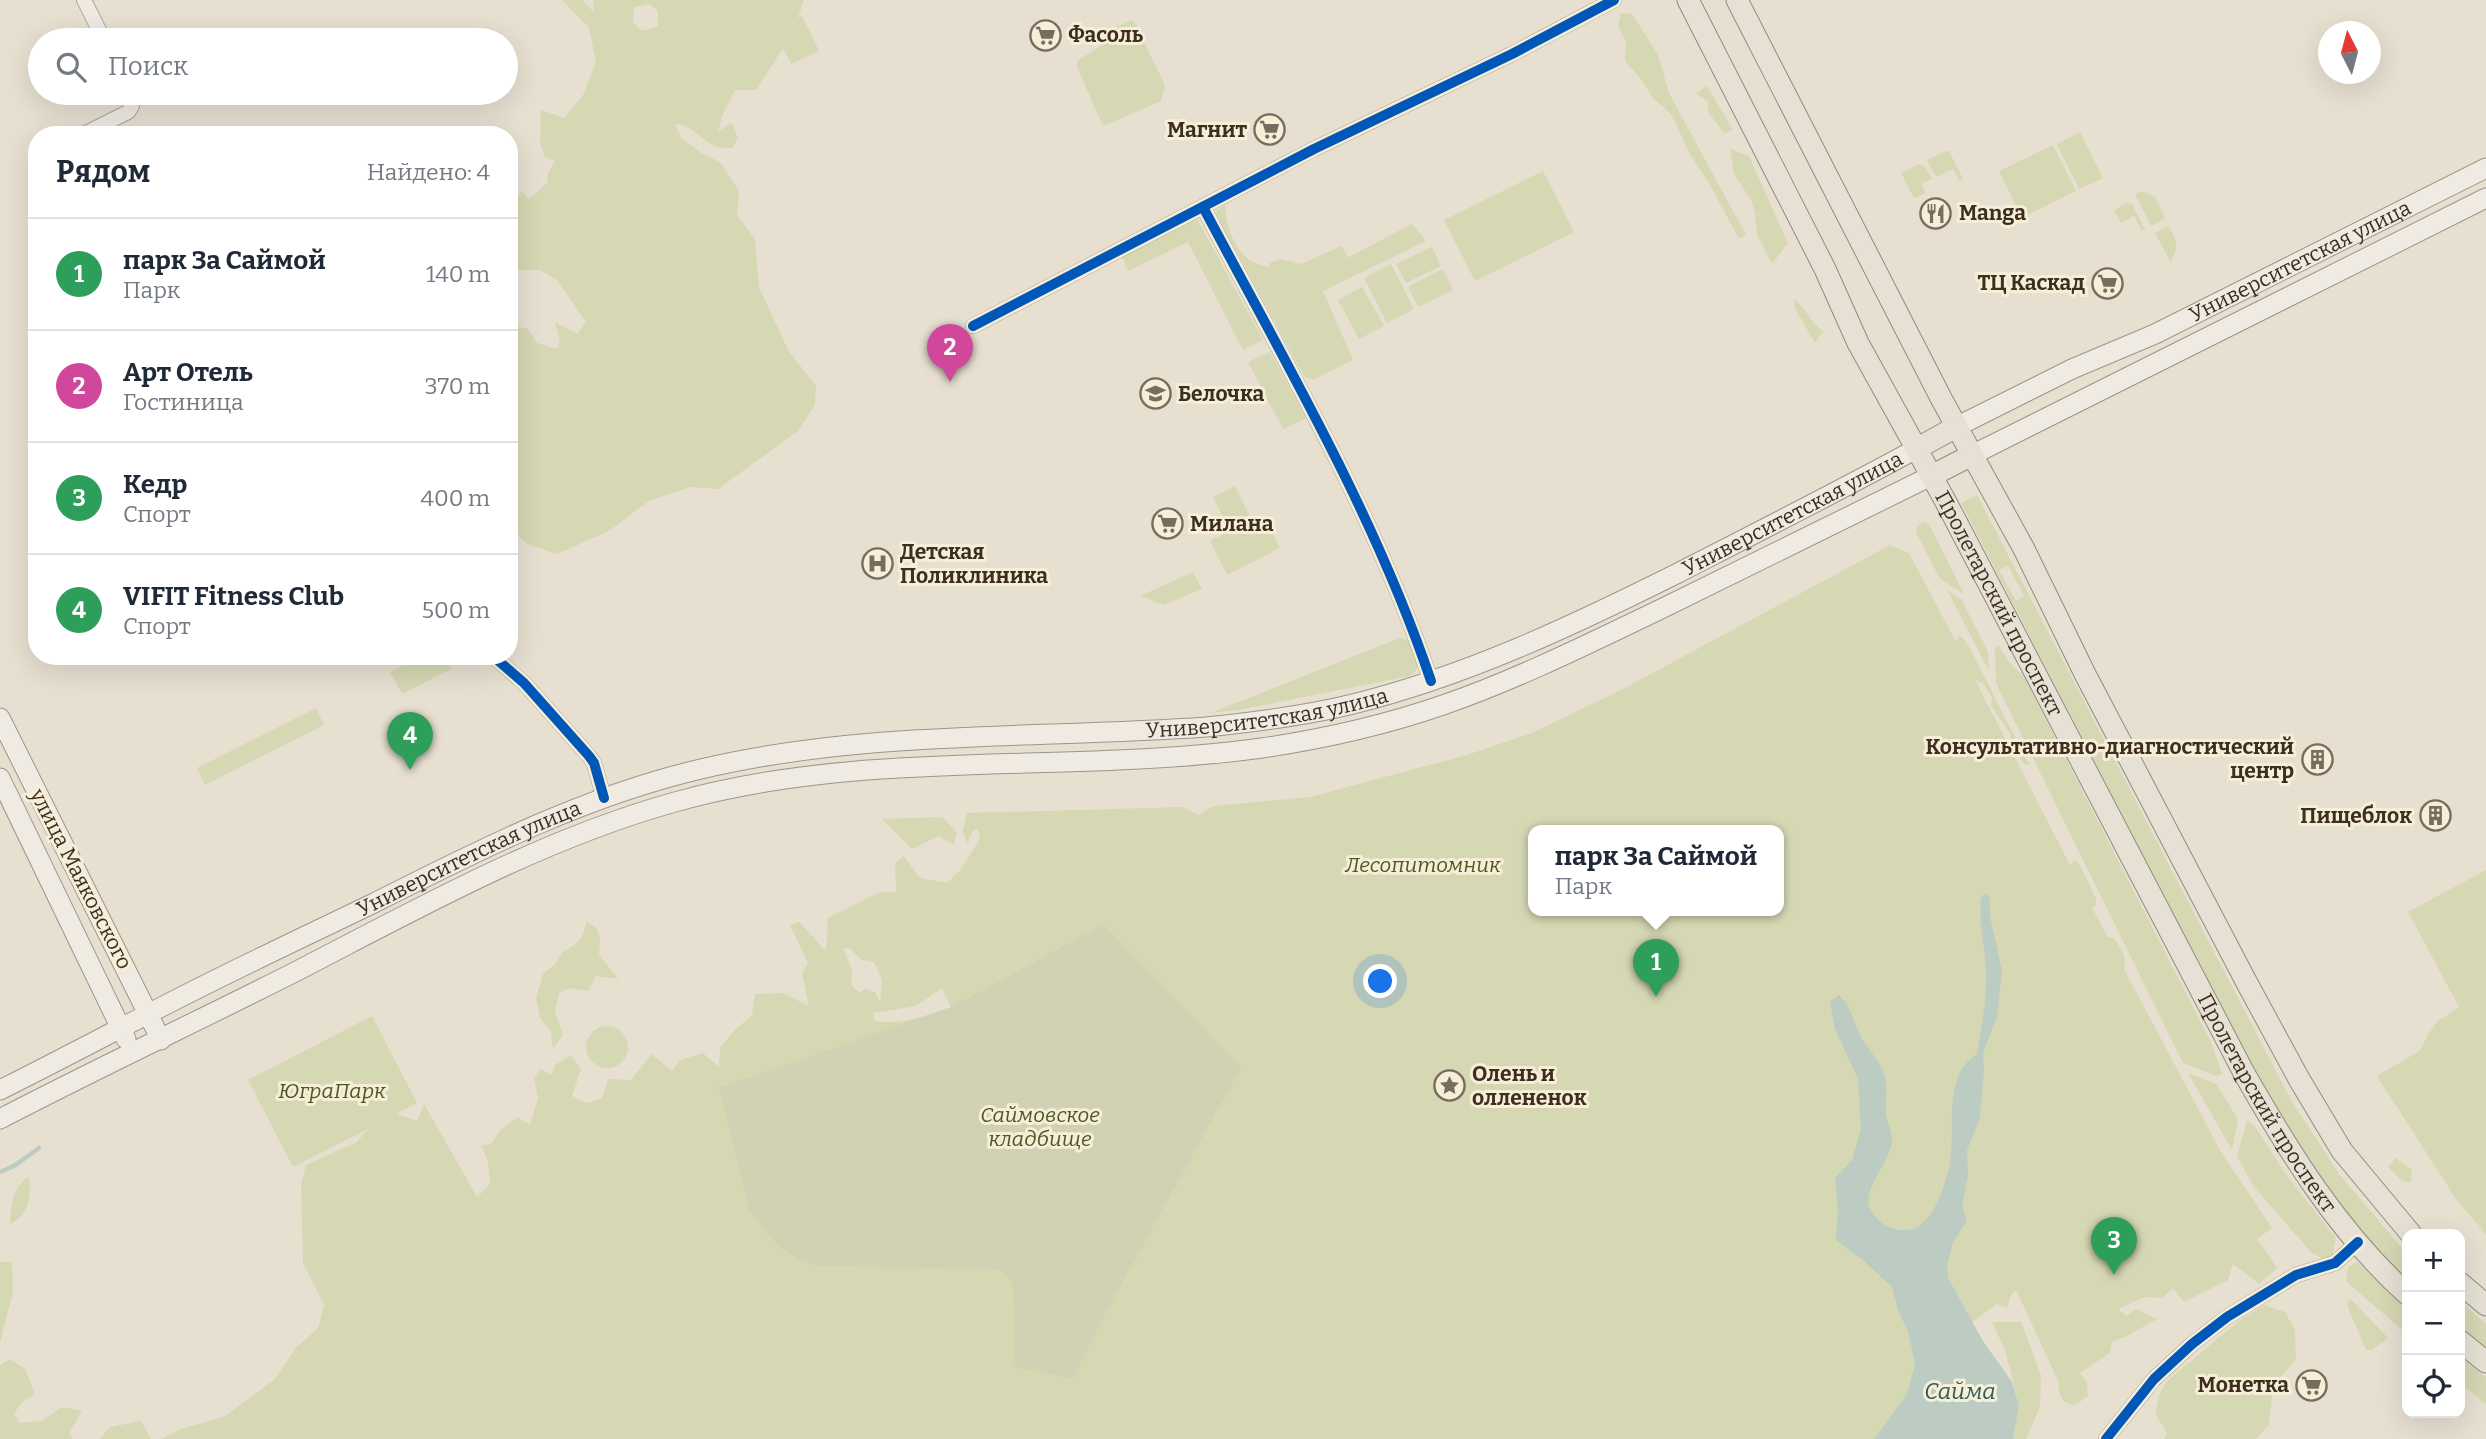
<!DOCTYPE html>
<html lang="ru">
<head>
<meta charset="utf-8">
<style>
	body { margin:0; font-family:Bitter,serif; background:#f2f2f3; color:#1f2937 }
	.controls { position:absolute; right:21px; bottom:21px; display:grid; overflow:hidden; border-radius:14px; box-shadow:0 7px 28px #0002 }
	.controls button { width:63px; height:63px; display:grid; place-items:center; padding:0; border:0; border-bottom:2px solid #e0e1e3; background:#fff; color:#1f2937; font:35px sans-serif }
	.compass { position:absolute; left:2318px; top:21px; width:63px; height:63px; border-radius:50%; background:#fff; box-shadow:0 7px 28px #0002; rotate:354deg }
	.you { position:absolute; left:1381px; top:982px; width:24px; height:24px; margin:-18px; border:5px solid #fff; border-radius:50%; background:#1a73e8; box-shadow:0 0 0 10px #1a73e833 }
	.badge { display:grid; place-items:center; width:46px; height:46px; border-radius:50%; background:#2563eb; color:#fff; font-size:23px; font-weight:700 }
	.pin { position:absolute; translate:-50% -58px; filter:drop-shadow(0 2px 4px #0008) }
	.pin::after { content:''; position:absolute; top:37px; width:24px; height:21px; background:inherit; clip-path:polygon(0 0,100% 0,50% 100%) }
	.popup { position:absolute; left:1528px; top:825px; width:256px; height:91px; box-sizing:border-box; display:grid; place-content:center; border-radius:14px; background:#fff; filter:drop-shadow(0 2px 5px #0005); font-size:23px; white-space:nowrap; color:#747a83 }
	.popup b { font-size:26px; color:#1f2937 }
	.popup::after { content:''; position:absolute; left:50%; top:100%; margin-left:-14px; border:14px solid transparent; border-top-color:#fff }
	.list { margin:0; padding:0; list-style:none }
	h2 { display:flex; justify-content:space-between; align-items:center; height:91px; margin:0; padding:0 28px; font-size:30px }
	h2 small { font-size:23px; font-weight:400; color:#747a83 }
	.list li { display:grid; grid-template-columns:46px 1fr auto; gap:21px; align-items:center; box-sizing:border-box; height:112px; padding:0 28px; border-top:2px solid #e0e1e3 }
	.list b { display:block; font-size:26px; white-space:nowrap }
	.list p { margin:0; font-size:23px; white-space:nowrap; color:#747a83 }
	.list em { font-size:23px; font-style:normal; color:#747a83 }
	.icon { flex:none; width:38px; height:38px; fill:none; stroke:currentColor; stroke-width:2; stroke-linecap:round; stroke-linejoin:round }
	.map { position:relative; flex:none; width:2486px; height:1439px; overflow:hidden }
	.search { position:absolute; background:#fff; box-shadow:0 7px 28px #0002; left:28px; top:28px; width:490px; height:77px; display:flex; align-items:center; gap:18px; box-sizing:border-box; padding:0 24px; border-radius:38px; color:#747a83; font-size:26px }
	.panel { position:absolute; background:#fff; box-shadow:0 7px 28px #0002; left:28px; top:126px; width:490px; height:539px; border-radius:28px }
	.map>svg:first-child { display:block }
	.green { fill:#d6d7b3; fill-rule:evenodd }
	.cemetery { fill:#d1d1b3 }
	.water { fill:#bcccc2 }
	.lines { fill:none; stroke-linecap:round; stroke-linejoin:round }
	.stream { stroke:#bcccc2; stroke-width:4.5 }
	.street-casing { stroke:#ada599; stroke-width:16 }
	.secondary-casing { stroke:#9c958a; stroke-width:21 }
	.primary-casing { stroke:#928b80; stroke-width:23 }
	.street { stroke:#efebe3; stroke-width:14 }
	.secondary { stroke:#efebe3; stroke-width:19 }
	.primary { stroke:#e6e1d4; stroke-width:21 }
	.cycleway-casing { stroke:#f7eed8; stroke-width:15 }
	.cycleway { stroke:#0057b8; stroke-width:10 }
	.labels { text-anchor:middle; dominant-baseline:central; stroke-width:6; stroke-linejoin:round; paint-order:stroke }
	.poi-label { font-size:21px; font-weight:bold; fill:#3d2e20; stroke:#f7eed8; text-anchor:start }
	.street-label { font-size:21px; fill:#3d2e20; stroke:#f7eed8 }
	.park-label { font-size:21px; font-style:italic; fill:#4d5a26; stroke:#f7eed8 }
	.water-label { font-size:23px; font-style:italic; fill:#2f5d5a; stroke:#f7eed8 }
</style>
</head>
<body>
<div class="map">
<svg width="2486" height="1439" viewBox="0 0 2486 1439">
	<rect width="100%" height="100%" fill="#e7e0d1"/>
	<g class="green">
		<path d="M 562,0 L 582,0 L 595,13 L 593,0 L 804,0 L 798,18 L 802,16 L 819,51 L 791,64 L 783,48 L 756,90 L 735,90 L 723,114 L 718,131 L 732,123 L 738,138 L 732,148 C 703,150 698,125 675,124 L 682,139 L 700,152 L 721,163 L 739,191 L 737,215 L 755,239 L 759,287 L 788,350 L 816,386 L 815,405 L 798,431 L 718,489 L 690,487 L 649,501 L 609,531 L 557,554 C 521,542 515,545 514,504 L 509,499 L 509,419 L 515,409 L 509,405 L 509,324 L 528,329 L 537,343 L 557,349 L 560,342 L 555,322 L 577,334 L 586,322 L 557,280 L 540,270 L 509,270 L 509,216 L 521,191 L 529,199 L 547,183 L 548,173 L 555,161 L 545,157 L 540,143 L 541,110 L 564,118 L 583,95 L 596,62 L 589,28 ZM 650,4 L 658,12 L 658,26 L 642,31 L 633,22 L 634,7 Z"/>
		<polygon points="1621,13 1632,14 1657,53 1670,95 1746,235 1739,239 1708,181 1690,154 1671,114 1653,98 1640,78 1625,61 1626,42 1618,26"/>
		<polygon points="1133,20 1165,85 1161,101 1103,126 1077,67 1077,61 1101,46 1106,31"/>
		<polygon points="1707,86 1733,130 1724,133 1708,112 1708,101 1696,93"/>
		<polygon points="2080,132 2103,178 2079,189 2057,144"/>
		<polygon points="2053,145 2076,191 2022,218 1999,171"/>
		<polygon points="1730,149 1749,156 1788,243 1772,264 1757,234 1755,213 1751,200 1734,174"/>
		<polygon points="1946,151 1949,151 1963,179 1959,181 1953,169 1936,177 1927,160"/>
		<polygon points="1919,164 1925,167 1932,179 1921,184 1926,193 1914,198 1901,173"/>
		<polygon points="1543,171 1574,232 1475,281 1444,220"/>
		<polygon points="2142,191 2155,197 2165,218 2151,226 2135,194"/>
		<polygon points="2127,203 2132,204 2145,230 2142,231 2134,216 2121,223 2114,210"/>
		<path d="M 1225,205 C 1226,224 1232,245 1247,258 C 1253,263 1262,265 1269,268 L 1270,263 L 1280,259 L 1301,264 L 1342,246 L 1348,257 L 1303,281 L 1412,224 L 1426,241 L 1323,291 L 1353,360 L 1313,380 L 1305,377 L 1215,212 Z"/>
		<polygon points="1197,219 1263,340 1243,350 1188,242 1128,271 1122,257"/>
		<path d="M 2169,226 C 2176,240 2180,248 2170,261 L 2155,233 Z"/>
		<polygon points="1432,247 1441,266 1406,283 1396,264"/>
		<polygon points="1391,264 1414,309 1387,323 1364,278"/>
		<polygon points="1443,269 1453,290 1418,307 1408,287"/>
		<polygon points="1362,287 1384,326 1359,339 1338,300"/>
		<path d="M 1794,299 C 1807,309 1808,320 1823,331 L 1815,343 L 1795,309 Z"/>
		<polygon points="1270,352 1306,418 1283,429 1248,362"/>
		<polygon points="1235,486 1256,529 1268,524 1280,548 1227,575 1210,541 1230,531 1213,497"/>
		<path d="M 1977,495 L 2291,1100 L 2339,1174 L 2407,1254 L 2407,1282 L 2366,1238 L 2324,1185 L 2276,1113 L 1961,503 ZM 2008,565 L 2024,596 L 2016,601 L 1999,570 Z"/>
		<polygon points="1924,522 1929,524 1964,594 1940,579 1916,532 1917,526"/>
		<path d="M 1890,545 L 1909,553 L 1956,642 L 1958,636 L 1962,637 L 1970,648 L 2029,765 L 2024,764 L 2011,745 L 2011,735 L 1991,706 L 1992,698 L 1983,683 L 1975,680 L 2070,865 L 2075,860 L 2080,865 L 2096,899 L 2096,905 L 2092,908 L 2108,937 L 2112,937 C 2120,946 2128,956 2124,969 L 2221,1152 L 2272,1228 L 2257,1239 L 2277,1268 L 2259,1284 L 2233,1264 L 2228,1280 L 2184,1302 L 2173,1288 L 2162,1298 L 2145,1297 L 2118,1309 L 2127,1316 L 2136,1309 L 2157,1319 L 2125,1337 L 2112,1342 L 2110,1353 L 2080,1373 L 2087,1383 L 2088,1396 L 2074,1406 L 2063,1401 L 2058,1389 L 2060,1385 L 2016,1290 L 2012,1293 L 2007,1308 L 1997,1304 L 1915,1364 L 1907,1394 L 1874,1439 L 161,1439 L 181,1429 L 225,1416 L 274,1380 L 296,1348 L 318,1328 L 324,1305 L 303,1263 L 301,1184 L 306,1165 L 357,1142 L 368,1129 L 293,1167 L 248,1080 L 372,1016 L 417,1103 L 396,1114 L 417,1121 L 424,1104 L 477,1197 L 490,1184 L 488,1162 L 481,1145 L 491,1144 L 501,1129 L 518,1117 L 530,1125 L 538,1098 L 534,1077 L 541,1069 L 551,1075 L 555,1065 L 571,1055 L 581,1069 L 572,1096 L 587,1103 L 602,1098 L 608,1079 L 631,1080 L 652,1054 L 672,1071 L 680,1060 L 703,1053 L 719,1067 L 720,1047 L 737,1028 L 752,1015 L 755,994 L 783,993 L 809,1006 L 802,973 L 808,963 L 790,925 L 799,922 L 826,951 L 828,918 L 880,892 L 896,892 L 895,863 L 904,856 L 920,878 L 947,883 L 960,870 L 980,839 L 978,830 L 974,829 L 967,843 L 963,831 L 967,813 L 1183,807 L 1198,815 L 1214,806 L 1310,797 L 1467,755 L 1532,733 L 1623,689 ZM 1534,831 L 1778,831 L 1778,911 L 1534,911 ZM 843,948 L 849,948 L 862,960 L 874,962 L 882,980 L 880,1002 L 875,992 L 866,989 L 859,993 L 851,984 L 852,970 ZM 942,988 L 951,1007 C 927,1015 901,1026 875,1021 L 873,1013 L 916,1006 Z"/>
		<polygon points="1193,572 1202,589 1164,605 1140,596"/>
		<polygon points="1947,590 1961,599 1988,652 1989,671"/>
		<polygon points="1400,638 1412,641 1419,665 1415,672 1410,676 1239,710 1155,718 1213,712"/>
		<polygon points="1998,645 2009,662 2024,677 2211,1042 2222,1074 2217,1076 2183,1063 1996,683 1995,649"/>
		<polygon points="420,656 444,656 451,669 402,694 390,672"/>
		<polygon points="316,708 324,725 205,785 197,768"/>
		<polygon points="942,817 957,833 954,845 939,836 912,849 882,819"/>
		<polygon points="2486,870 2486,1234 2456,1199 2377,1076 2421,1050 2427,1036 2438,1021 2459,1007 2408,912"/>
		<path d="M 586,922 C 602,928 601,938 599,954 L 618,979 L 596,976 L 588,991 L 570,988 L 559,993 L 555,1012 L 563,1035 L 553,1049 L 551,1032 L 540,1018 L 536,998 L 543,974 L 555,964 L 562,952 C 576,946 585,938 586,922 Z"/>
		<circle cx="607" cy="1047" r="21"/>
		<polygon points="2188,1073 2216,1084 2238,1119 2232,1150"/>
		<polygon points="2247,1121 2254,1125 2285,1173 2336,1238 2332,1257 2322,1258 2312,1253 2254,1187 2237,1156"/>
		<polygon points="2396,1158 2412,1170 2411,1182 2402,1181 2388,1167"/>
		<path d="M 29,1176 C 31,1197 30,1213 10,1224 C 11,1205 12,1188 29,1176 Z"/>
		<polygon points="0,1262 12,1262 13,1292 0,1343"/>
		<path d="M 2357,1262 L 2407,1309 L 2407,1334 L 2347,1282 C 2346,1271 2346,1267 2357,1262 Z"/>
		<polygon points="2351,1299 2388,1338 2372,1350 2366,1350 2348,1308 2348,1301"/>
		<polygon points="2460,1301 2486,1324 2486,1349 2460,1329"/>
		<polygon points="2264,1305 2285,1312 2295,1330 2296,1360 2273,1385 2269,1425 2256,1439 2164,1439 2167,1433 2155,1413 2160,1393 2168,1380 2240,1320"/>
		<polygon points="1992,1322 2021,1322 2041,1375 2040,1407 2026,1439 2013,1439 2019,1405 2005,1350"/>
		<polygon points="2460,1357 2486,1377 2486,1404 2460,1383"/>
		<polygon points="10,1359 25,1369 35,1394 22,1403 14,1413 19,1423 42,1421 62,1407 82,1411 69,1433 73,1439 0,1439 0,1365"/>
		<polygon points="141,1421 151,1439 100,1439 110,1427"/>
	</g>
	<polygon class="cemetery" points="1103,925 1241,1067 1106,1312 1072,1379 1018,1367 1014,1362 1013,1282 998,1269 817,1266 803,1262 777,1245 749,1209 719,1088 952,1007"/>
	<path class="water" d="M 1985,894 L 1990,898 L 1990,916 L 2002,971 L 1997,1017 L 1983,1053 L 1984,1070 L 1980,1118 L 1967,1150 L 1968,1176 L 1962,1206 L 1967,1221 L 1953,1242 L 1947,1265 L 1948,1278 L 1983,1341 L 2012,1382 L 2019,1405 L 2013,1439 L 1874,1439 L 1907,1394 L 1915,1364 L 1908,1331 L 1899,1313 L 1892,1287 L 1865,1262 L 1836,1240 L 1838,1210 L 1835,1178 L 1852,1160 L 1861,1129 L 1858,1079 L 1835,1029 L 1830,1002 L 1839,995 C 1851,1006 1854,1023 1861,1037 C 1868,1049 1879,1061 1884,1073 C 1888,1085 1885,1103 1886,1116 C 1888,1124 1893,1134 1892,1142 C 1890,1161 1864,1188 1869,1206 C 1873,1216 1882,1225 1891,1228 C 1929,1241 1941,1196 1949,1168 C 1958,1132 1940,1078 1977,1054 C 1982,1026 1987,999 1986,970 C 1985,946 1978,922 1981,898 Z"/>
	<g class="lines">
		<polyline class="stream" points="0,1172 14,1166 39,1148"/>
		<defs>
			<g id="street">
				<polyline points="84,0 104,40"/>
				<polyline points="82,135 128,112 132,106 131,93"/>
				<path d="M 1203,207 C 1285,362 1375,515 1431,681"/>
				<polyline points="973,326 1314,149 1512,54 1614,0"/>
				<polyline points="493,656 524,683 589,756 594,763 604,798"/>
				<polyline points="2106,1439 2154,1379 2192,1344 2227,1317 2296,1275 2335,1263 2358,1242"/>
			</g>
			<g id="secondary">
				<path id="s1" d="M 1956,427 L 2072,369 L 2155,334 L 2486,168"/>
				<polyline points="1972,455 2486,198"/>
				<polyline points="0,718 161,1040"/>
				<polyline points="0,778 126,1039"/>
				<path id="s2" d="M 0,1090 C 62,1059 122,1027 183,996 C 246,964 310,934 374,903 C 479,850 585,796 701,769 C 866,730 1038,739 1206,727 C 1255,722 1305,716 1353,704 C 1466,676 1572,626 1676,574 C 1756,533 1837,492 1916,449"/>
				<path d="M 0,1119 C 98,1068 198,1021 297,971 C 419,908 542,839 675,802 C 866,748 1067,775 1262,748 C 1323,739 1385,725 1443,705 C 1518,679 1590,643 1661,609 C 1751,565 1841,520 1931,476"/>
			</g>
			<g id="primary">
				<path id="s3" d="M 1688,0 L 1825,269 L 1858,343 L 1947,504 L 2244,1073 C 2289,1152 2339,1233 2407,1294"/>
				<polyline points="1737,0 1942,400 2024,549 2085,674 2248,985 2299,1079 2342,1151 2411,1234"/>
				<polyline points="1916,449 1956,427"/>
				<polyline points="1931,476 1972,455"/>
				<polyline points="2460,1283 2486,1305"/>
				<polyline points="2460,1341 2486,1362"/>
			</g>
		</defs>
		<use href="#street" class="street-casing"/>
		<use href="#secondary" class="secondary-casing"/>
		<use href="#primary" class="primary-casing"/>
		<use href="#street" class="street"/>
		<use href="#secondary" class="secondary"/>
		<use href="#primary" class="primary"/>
		<defs>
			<g id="cycleway">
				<path d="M 1203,207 C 1285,362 1375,515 1431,681"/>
				<polyline points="973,326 1314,149 1512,54 1614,0"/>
				<polyline points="493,656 524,683 589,756 594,763 604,798"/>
				<polyline points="2106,1439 2154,1379 2192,1344 2227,1317 2296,1275 2335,1263 2358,1242"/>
			</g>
		</defs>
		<use href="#cycleway" class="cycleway-casing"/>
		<use href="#cycleway" class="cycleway"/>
	</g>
	<defs>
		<symbol id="supermarket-ring" viewBox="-11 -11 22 22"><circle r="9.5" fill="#f7eed8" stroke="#786c5e" stroke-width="1.5"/><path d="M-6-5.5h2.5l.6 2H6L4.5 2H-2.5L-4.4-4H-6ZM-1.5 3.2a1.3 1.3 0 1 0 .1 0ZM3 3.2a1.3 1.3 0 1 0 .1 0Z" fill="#786c5e"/></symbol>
		<symbol id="restaurant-ring" viewBox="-11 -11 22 22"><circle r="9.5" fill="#f7eed8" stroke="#786c5e" stroke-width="1.5"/><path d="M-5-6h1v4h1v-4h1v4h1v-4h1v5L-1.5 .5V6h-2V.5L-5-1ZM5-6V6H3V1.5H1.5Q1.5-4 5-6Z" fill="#786c5e"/></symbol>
		<symbol id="school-ring" viewBox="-11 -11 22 22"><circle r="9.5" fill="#f7eed8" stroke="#786c5e" stroke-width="1.5"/><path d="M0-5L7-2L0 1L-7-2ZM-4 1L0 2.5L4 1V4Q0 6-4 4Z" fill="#786c5e"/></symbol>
		<symbol id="hospital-ring" viewBox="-11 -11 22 22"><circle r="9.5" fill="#f7eed8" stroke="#786c5e" stroke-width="1.5"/><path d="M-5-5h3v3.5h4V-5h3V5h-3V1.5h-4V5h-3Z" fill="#786c5e"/></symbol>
		<symbol id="building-ring" viewBox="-11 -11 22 22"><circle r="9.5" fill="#f7eed8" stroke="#786c5e" stroke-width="1.5"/><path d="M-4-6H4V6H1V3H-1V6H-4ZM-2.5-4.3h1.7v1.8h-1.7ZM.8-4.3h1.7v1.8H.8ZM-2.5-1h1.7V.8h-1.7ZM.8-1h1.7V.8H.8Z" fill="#786c5e"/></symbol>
		<symbol id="sight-ring" viewBox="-11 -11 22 22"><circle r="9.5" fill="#f7eed8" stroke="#786c5e" stroke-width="1.5"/><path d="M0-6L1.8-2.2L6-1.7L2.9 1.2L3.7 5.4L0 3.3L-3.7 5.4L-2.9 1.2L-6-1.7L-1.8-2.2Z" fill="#786c5e"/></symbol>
	</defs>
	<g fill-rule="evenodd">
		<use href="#supermarket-ring" x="1028" y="18" width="35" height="35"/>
		<use href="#supermarket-ring" x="1252" y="112" width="35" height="35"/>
		<use href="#restaurant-ring" x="1918" y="196" width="35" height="35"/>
		<use href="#supermarket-ring" x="2090" y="266" width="35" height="35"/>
		<use href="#school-ring" x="1138" y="376" width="35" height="35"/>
		<use href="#supermarket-ring" x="1150" y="506" width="35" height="35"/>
		<use href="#hospital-ring" x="860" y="546" width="35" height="35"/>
		<use href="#building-ring" x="2300" y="742" width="35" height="35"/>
		<use href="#building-ring" x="2418" y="798" width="35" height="35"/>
		<use href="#sight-ring" x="1432" y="1068" width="35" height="35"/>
		<use href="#supermarket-ring" x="2294" y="1368" width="35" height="35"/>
	</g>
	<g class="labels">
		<g class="poi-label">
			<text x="1068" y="35">Фасоль</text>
			<text x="1247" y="130" text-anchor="end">Магнит</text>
			<text x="1959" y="213">Manga</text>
			<text x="2085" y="283" text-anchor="end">ТЦ Каскад</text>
			<text x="1178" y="394">Белочка</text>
			<text x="1190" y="524">Милана</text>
			<text x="900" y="552">Детская<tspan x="900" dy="24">Поликлиника</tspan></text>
			<text x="2294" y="747" text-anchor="end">Консультативно-диагностический<tspan x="2294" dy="24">центр</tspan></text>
			<text x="2412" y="816" text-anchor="end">Пищеблок</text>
			<text x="1472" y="1074">Олень и<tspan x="1472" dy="24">оллененок</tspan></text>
			<text x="2289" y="1385" text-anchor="end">Монетка</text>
		</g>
		<g class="street-label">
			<text stroke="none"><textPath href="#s1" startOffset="382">Университетская улица</textPath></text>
			<text stroke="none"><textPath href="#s2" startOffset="1909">Университетская улица</textPath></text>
			<text stroke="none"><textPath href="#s3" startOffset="679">Пролетарский проспект</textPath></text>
			<text stroke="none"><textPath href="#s2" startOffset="1342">Университетская улица</textPath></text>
			<text stroke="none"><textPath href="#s2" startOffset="523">Университетская улица</textPath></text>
			<text transform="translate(81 879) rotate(63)">улица Маяковского</text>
			<text stroke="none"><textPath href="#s3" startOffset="1246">Пролетарский проспект</textPath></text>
		</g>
		<g class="park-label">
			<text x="1423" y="865">Лесопитомник</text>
			<text x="332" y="1091">ЮграПарк</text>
			<text x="1040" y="1115">Саймовское<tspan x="1040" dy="24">кладбище</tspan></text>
		</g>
		<g class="water-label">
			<text x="1960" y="1391">Сайма</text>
		</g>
	</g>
</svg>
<div class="controls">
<button>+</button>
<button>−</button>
<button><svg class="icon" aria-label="locate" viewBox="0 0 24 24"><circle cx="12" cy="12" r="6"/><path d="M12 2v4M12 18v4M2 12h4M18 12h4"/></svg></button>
</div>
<svg class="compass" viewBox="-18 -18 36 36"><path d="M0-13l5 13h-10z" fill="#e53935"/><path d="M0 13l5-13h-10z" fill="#747a83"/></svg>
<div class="you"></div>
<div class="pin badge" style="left:1656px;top:997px;background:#2e9e5b">1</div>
<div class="popup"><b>парк За Саймой</b>Парк</div>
<div class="pin badge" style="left:950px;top:382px;background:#d1479c">2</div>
<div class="pin badge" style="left:2114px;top:1275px;background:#2e9e5b">3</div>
<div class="pin badge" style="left:410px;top:770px;background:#2e9e5b">4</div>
<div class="search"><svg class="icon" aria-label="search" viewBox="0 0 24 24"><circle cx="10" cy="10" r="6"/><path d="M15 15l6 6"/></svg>Поиск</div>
<section class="panel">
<h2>Рядом<small>Найдено: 4</small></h2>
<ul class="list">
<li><span class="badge" style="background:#2e9e5b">1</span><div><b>парк За Саймой</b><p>Парк</p></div><em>140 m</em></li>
<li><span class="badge" style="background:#d1479c">2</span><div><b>Арт Отель</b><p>Гостиница</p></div><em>370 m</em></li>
<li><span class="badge" style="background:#2e9e5b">3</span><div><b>Кедр</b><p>Спорт</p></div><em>400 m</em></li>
<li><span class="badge" style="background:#2e9e5b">4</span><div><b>VIFIT Fitness Club</b><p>Спорт</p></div><em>500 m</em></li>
</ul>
</section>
</div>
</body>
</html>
